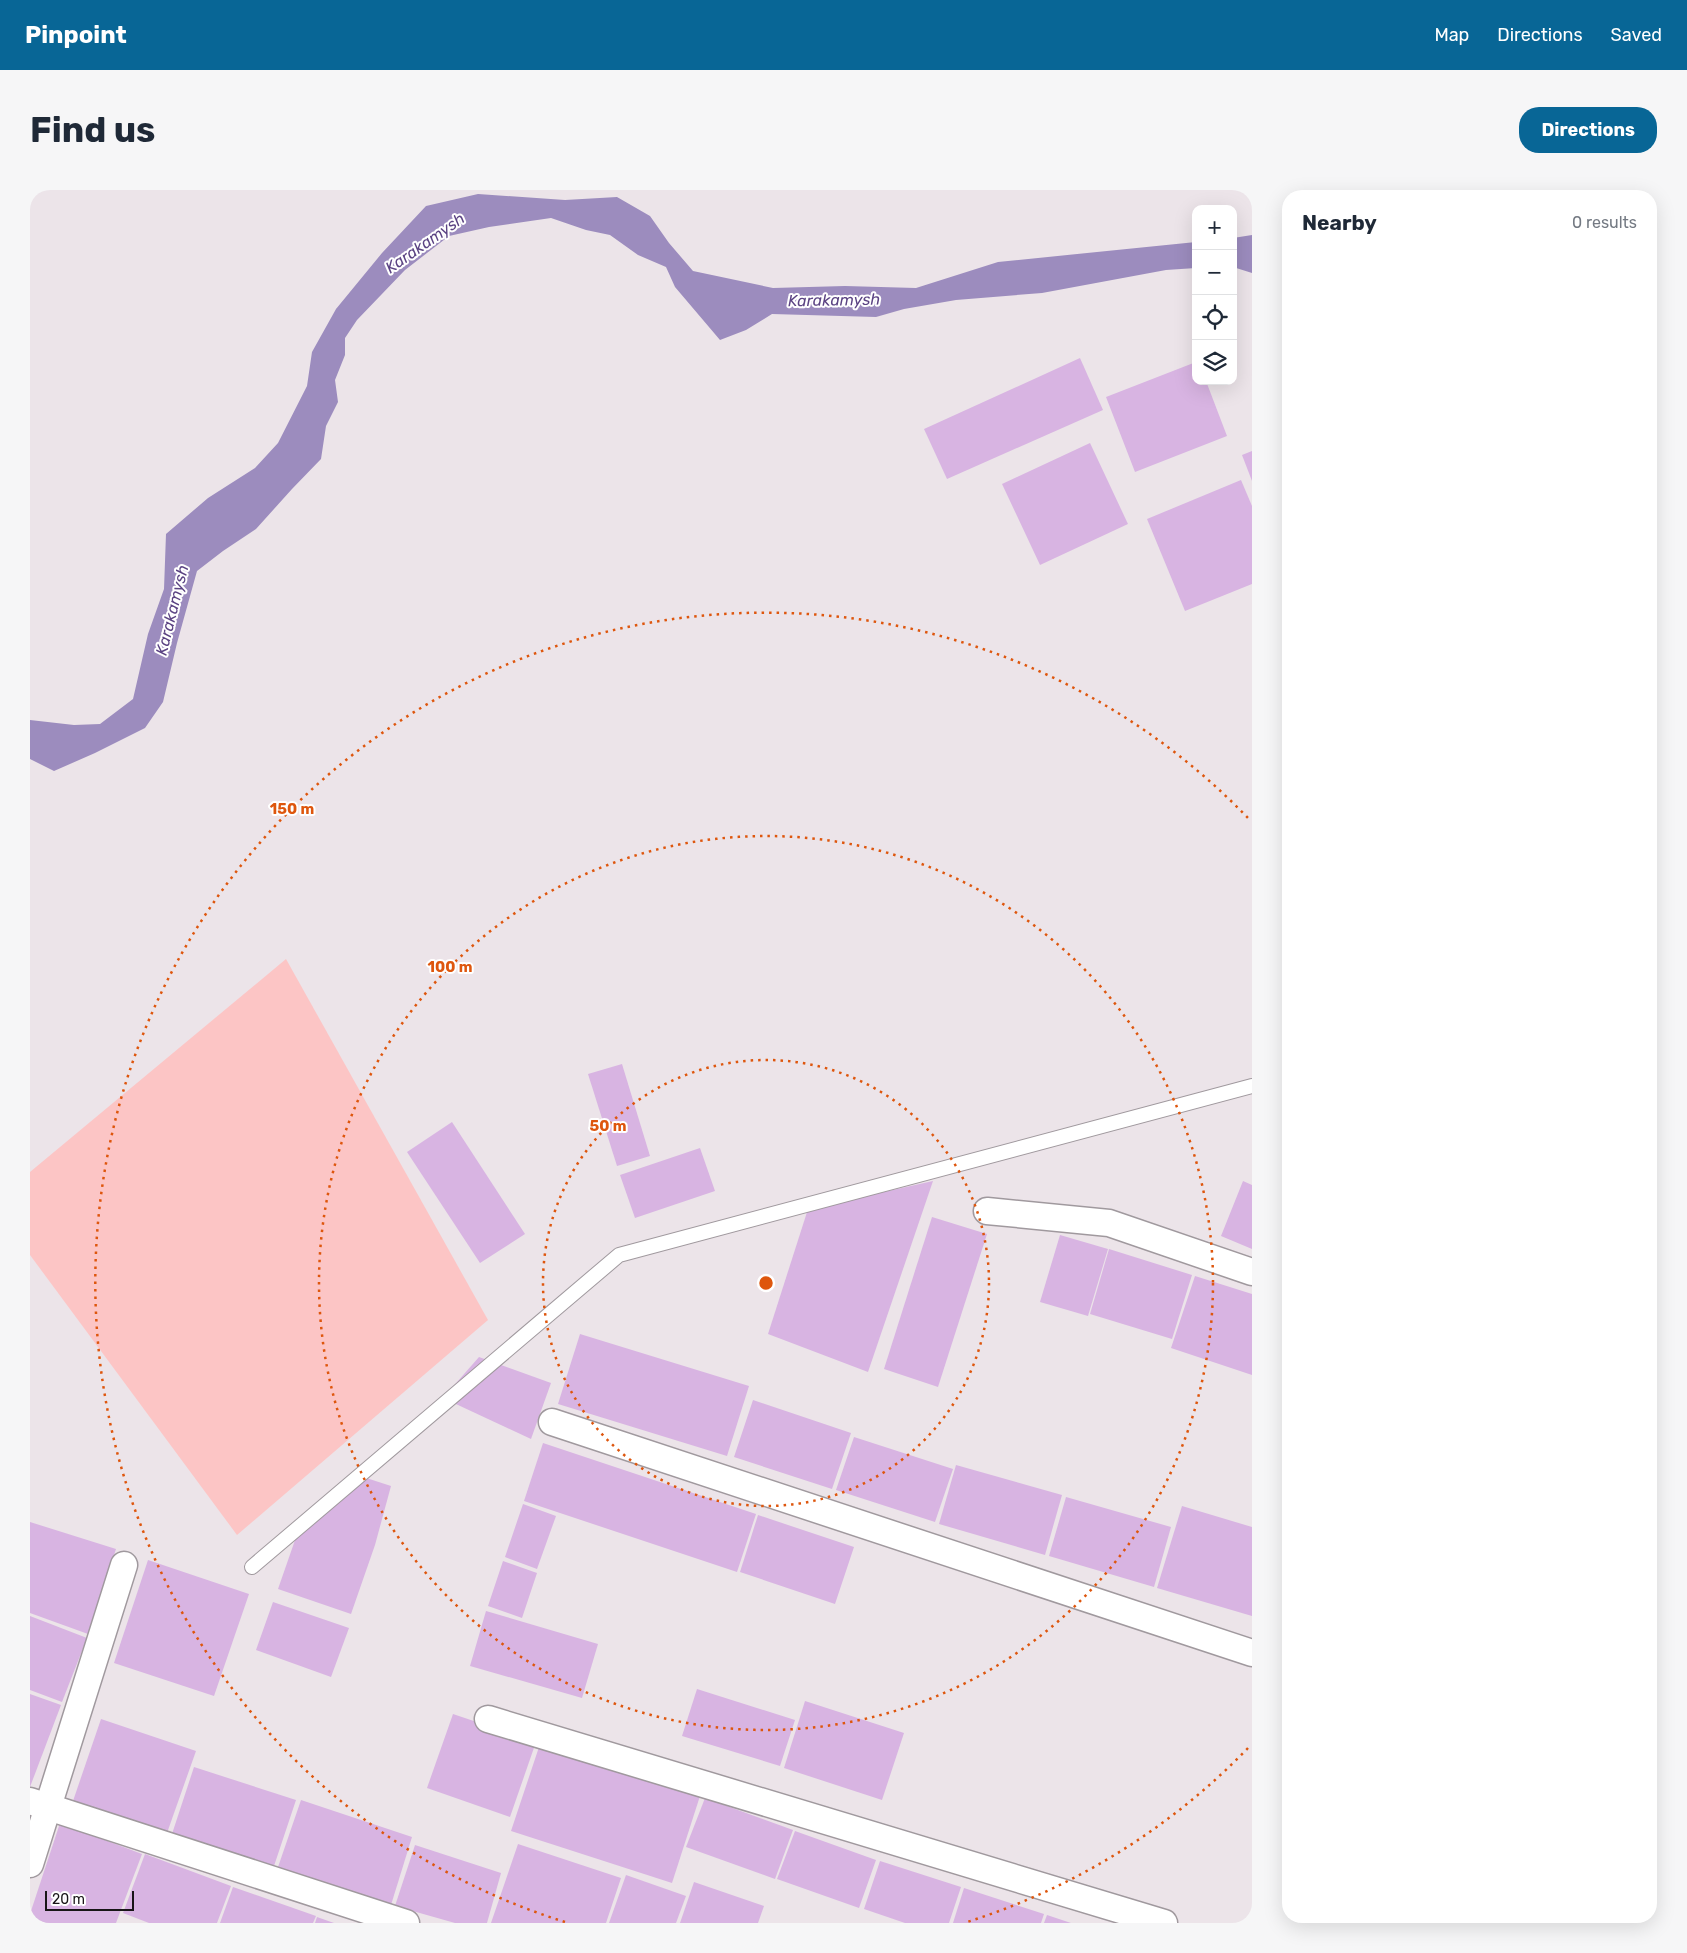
<!DOCTYPE html>
<html lang="en">
<head>
<meta charset="utf-8">
<style>
	body { margin:0; font-family:Rubik,sans-serif; background:#f6f6f7; color:#1f2937 }
	.controls { position:absolute; right:15px; top:15px; display:grid; overflow:hidden; border-radius:10px; box-shadow:0 5px 20px #0002 }
	.controls button { width:45px; height:45px; display:grid; place-items:center; padding:0; border:0; border-bottom:1px solid #e0e1e3; background:#fff; color:#1f2937; font:25px sans-serif }
	.scale { position:absolute; left:15px; bottom:12px; width:89px; box-sizing:border-box; padding-left:5px; border:2px solid #181517; border-top:0; font-size:14px; line-height:18px; white-space:nowrap; color:#181517; -webkit-text-stroke:4px #fff; paint-order:stroke }
	.list { margin:0; padding:0; list-style:none }
	h2 { display:flex; justify-content:space-between; align-items:center; height:65px; margin:0; padding:0 20px; font-size:21px }
	h2 small { font-size:16px; font-weight:400; color:#747a83 }
	.icon { flex:none; width:28px; height:28px; fill:none; stroke:currentColor; stroke-width:2; stroke-linecap:round; stroke-linejoin:round }
	.map { position:relative; flex:none; width:1222px; height:1733px; overflow:hidden; border-radius:20px }
	header { display:flex; align-items:center; gap:30px; box-sizing:border-box; height:70px; padding:0 25px; background:#086696; color:#fff }
	header strong { font-size:24px }
	nav { display:flex; gap:28px; margin-inline-start:auto; font-size:18px }
	.intro { display:flex; align-items:center; justify-content:space-between; box-sizing:border-box; height:120px; padding:0 30px }
	h1 { margin:0; font-size:35px }
	.button { padding:12px 22px; border-radius:20px; background:#086696; color:#fff; font-size:18px; font-weight:700 }
	main { display:flex; gap:30px; padding:0 30px }
	aside { flex:1; background:#fff; border-radius:20px; box-shadow:0 5px 20px #0002 }
	.map>svg:first-child { display:block }
	.green { fill:#fcc5c5 }
	.water { fill:#9c8cbe }
	.building { fill:#d8b4e2 }
	.lines { fill:none; stroke-linecap:round; stroke-linejoin:round }
	.service-casing { stroke:#a0999e; stroke-width:16 }
	.minor-casing { stroke:#a0999e; stroke-width:29 }
	.service { stroke:#fff; stroke-width:14 }
	.minor { stroke:#fff; stroke-width:26 }
	.ring { fill:none; stroke:#de560d; stroke-width:2.5; stroke-dasharray:2.5 5 }
	.labels { text-anchor:middle; dominant-baseline:central; stroke-width:4; stroke-linejoin:round; paint-order:stroke }
	.water-label { font-size:16px; font-style:italic; fill:#5b4383; stroke:#fff }
	.centre { fill:#de560d; stroke:#fff; stroke-width:2.5 }
	.ring-label { font-size:15px; text-anchor:middle; font-weight:bold; fill:#de560d; stroke:#fff; stroke-width:4; stroke-linejoin:round; paint-order:stroke }
</style>
</head>
<body>
<header>
<strong>Pinpoint</strong>
<nav><a>Map</a><a>Directions</a><a>Saved</a></nav>
</header>
<div class="intro"><h1>Find us</h1><a class="button">Directions</a></div>
<main>
<div class="map">
<svg width="1222" height="1733" viewBox="0 0 1222 1733">
	<rect width="100%" height="100%" fill="#ece4e9"/>
	<polygon class="green" points="256,769 458,1130 207,1345 0,1065 0,982"/>
	<g class="water">
		<polygon points="448,4 535,10 587,7 620,26 639,53 663,81 743,98 815,96 886,98 968,72 1166,52 1166,78 1136,80 1012,103 926,110 874,119 846,127 742,124 716,140 690,150 645,97 636,77 608,65 580,45 556,40 521,28 459,37 419,46 375,80 327,130 315,148 315,165 305,190 308,212 296,236 291,269 262,299 226,339 193,361 167,381 147,453 133,512 115,538 65,563 24,581 0,569 0,530 44,535 70,534 103,509 118,444 134,399 136,344 178,308 225,278 248,253 277,196 282,162 306,119 352,63 396,16"/>
		<polygon points="1222,45 1222,83 1203,77 1203,48"/>
	</g>
	<g class="building">
		<polygon points="1050,168 1073,220 917,289 894,239"/>
		<polygon points="1166,172 1166,191 1176,191 1197,246 1105,282 1076,207"/>
		<polygon points="1060,253 1098,334 1010,375 972,294"/>
		<polygon points="1222,261 1222,291 1212,265"/>
		<polygon points="1211,290 1222,316 1222,394 1155,421 1117,329"/>
		<polygon points="592,874 620,966 587,976 558,884"/>
		<polygon points="422,932 495,1044 450,1073 377,962"/>
		<polygon points="670,958 685,1001 605,1028 590,985"/>
		<polygon points="903,991 838,1182 738,1144 778,1019"/>
		<polygon points="1213,991 1222,995 1222,1059 1191,1046"/>
		<polygon points="902,1027 957,1044 908,1197 854,1179"/>
		<polygon points="1030,1045 1078,1059 1058,1126 1010,1112"/>
		<polygon points="1079,1059 1162,1085 1142,1149 1060,1124"/>
		<polygon points="1165,1086 1222,1104 1222,1185 1141,1158"/>
		<polygon points="550,1144 719,1196 697,1266 528,1214"/>
		<polygon points="449,1167 521,1193 501,1249 413,1208"/>
		<polygon points="723,1210 821,1243 802,1299 704,1267"/>
		<polygon points="824,1247 923,1279 905,1332 806,1300"/>
		<polygon points="513,1253 726,1324 707,1382 494,1311"/>
		<polygon points="926,1275 1032,1305 1015,1365 909,1334"/>
		<polygon points="324,1284 361,1296 345,1355 321,1424 248,1399 272,1330"/>
		<polygon points="1036,1307 1141,1337 1124,1397 1019,1366"/>
		<polygon points="493,1314 526,1326 507,1379 475,1367"/>
		<polygon points="1152,1316 1222,1337 1222,1426 1127,1398"/>
		<polygon points="728,1325 824,1357 805,1414 710,1382"/>
		<polygon points="0,1332 86,1359 58,1444 0,1423"/>
		<polygon points="118,1370 219,1404 184,1506 84,1473"/>
		<polygon points="473,1371 507,1383 492,1428 458,1416"/>
		<polygon points="243,1412 319,1438 301,1487 226,1460"/>
		<polygon points="456,1421 568,1454 552,1508 440,1476"/>
		<polygon points="0,1426 57,1448 32,1512 0,1500"/>
		<polygon points="667,1499 765,1530 750,1576 652,1546"/>
		<polygon points="0,1504 31,1515 0,1597"/>
		<polygon points="775,1511 874,1543 852,1610 754,1578"/>
		<polygon points="423,1524 506,1552 480,1627 397,1598"/>
		<polygon points="71,1529 166,1561 137,1643 43,1611"/>
		<polygon points="510,1554 670,1606 642,1693 481,1641"/>
		<polygon points="164,1577 266,1610 243,1679 141,1647"/>
		<polygon points="675,1608 763,1640 745,1689 656,1657"/>
		<polygon points="271,1610 382,1647 361,1715 247,1680"/>
		<polygon points="30,1633 112,1664 86,1733 0,1733 0,1724"/>
		<polygon points="765,1641 846,1670 829,1718 747,1689"/>
		<polygon points="488,1654 591,1688 576,1733 461,1733"/>
		<polygon points="385,1655 471,1683 457,1733 425,1733 365,1716"/>
		<polygon points="115,1664 201,1696 187,1733 119,1733 93,1723"/>
		<polygon points="850,1671 931,1697 919,1733 875,1733 834,1719"/>
		<polygon points="596,1685 656,1706 646,1733 579,1733"/>
		<polygon points="664,1692 734,1716 728,1733 650,1733"/>
		<polygon points="203,1697 286,1726 283,1733 190,1733"/>
		<polygon points="934,1698 1014,1724 1011,1733 923,1733"/>
		<polygon points="1017,1725 1041,1733 1014,1733"/>
		<polygon points="287,1727 304,1733 285,1733"/>
	</g>
	<g class="lines">
		<defs>
			<polyline id="service" points="222,1377 589,1065 1222,896"/>
			<g id="minor">
				<polyline points="957,1021 1079,1033 1222,1082"/>
				<polyline points="522,1232 1222,1463"/>
				<polyline points="458,1529 1134,1733"/>
				<polyline points="0,1611 376,1733"/>
				<polyline points="0,1674 94,1375"/>
			</g>
		</defs>
		<use href="#service" class="service-casing"/>
		<use href="#minor" class="minor-casing"/>
		<use href="#service" class="service"/>
		<use href="#minor" class="minor"/>
	</g>
	<g class="ring">
		<circle cx="736" cy="1093" r="223"/>
		<circle cx="736" cy="1093" r="447"/>
		<path d="M1218 1558A670 670 0 0 1 937 1732M535 1732A670 670 0 1 1 1218 628"/>
	</g>
	<g class="labels">
		<g class="water-label">
			<text transform="translate(395 53) rotate(-35)">Karakamysh</text>
			<text transform="translate(804 110) rotate(-1)">Karakamysh</text>
			<text transform="translate(142 420) rotate(-76)">Karakamysh</text>
		</g>
	</g>
	<circle cx="736" cy="1093" r="8" class="centre"/>
	<g class="ring-label">
		<text x="262" y="624">150 m</text>
		<text x="420" y="782">100 m</text>
		<text x="578" y="941">50 m</text>
	</g>
</svg>
<div class="controls">
<button>+</button>
<button>−</button>
<button><svg class="icon" aria-label="locate" viewBox="0 0 24 24"><circle cx="12" cy="12" r="6"/><path d="M12 2v4M12 18v4M2 12h4M18 12h4"/></svg></button>
<button><svg class="icon" aria-label="layers" viewBox="0 0 24 24"><path d="M12 4l9 5-9 5-9-5zM3 14l9 5 9-5"/></svg></button>
</div>
<div class="scale">20 m</div>
</div>
<aside>
<h2>Nearby<small>0 results</small></h2>
<ul class="list">
</ul>
</aside>
</main>
</body>
</html>
